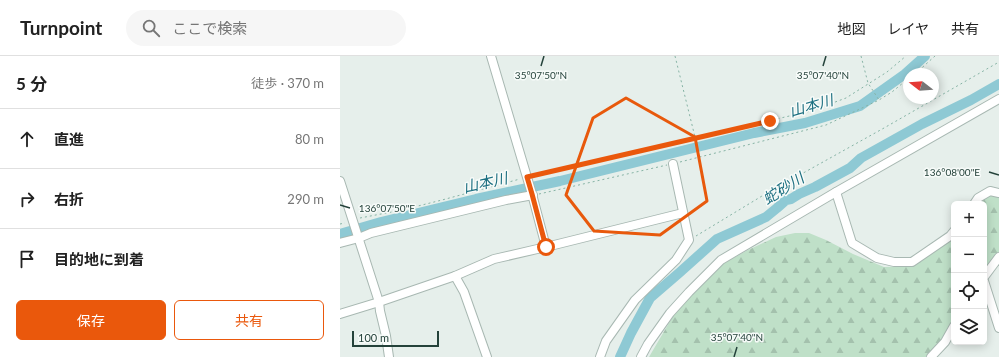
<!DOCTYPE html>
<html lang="ja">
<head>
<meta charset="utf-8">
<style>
	body { margin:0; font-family:Lato,"Noto Sans JP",sans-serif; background:#f6f6f6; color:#222 }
	.controls { position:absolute; right:12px; bottom:12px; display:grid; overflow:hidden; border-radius:6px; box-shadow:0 2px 10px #0003 }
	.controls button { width:36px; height:36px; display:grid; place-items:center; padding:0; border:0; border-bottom:1px solid #e0e0e0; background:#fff; color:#222; font:20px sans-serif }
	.compass { position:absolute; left:563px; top:12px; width:36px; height:36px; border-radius:50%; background:#fff; box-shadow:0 2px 10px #0003; rotate:287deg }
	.scale { position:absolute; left:12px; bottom:10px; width:87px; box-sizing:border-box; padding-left:4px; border:2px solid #24423a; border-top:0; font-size:11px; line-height:14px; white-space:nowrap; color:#24423a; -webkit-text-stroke:3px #f7fbf9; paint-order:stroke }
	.stop { position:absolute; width:12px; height:12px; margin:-9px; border:3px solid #ea580c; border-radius:50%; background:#fff }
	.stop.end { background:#ea580c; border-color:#fff; box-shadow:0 1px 4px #0008 }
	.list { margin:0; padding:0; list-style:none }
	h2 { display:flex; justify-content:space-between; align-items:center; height:52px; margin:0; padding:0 16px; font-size:17px }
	h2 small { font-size:13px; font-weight:400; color:#767676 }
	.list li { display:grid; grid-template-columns:26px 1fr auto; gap:12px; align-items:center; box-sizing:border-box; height:60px; padding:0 16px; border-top:1px solid #e0e0e0 }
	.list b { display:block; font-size:15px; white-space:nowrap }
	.list em { font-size:13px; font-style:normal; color:#767676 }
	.actions { display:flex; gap:8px; padding:12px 16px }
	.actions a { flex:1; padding:9px 0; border:1px solid #ea580c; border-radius:6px; text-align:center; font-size:14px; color:#ea580c }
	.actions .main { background:#ea580c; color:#fff }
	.icon { flex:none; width:22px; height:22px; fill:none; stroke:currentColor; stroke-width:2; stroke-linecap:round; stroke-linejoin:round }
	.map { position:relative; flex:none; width:659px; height:301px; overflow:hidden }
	header { display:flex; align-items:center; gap:24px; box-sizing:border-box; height:56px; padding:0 20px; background:#fff; border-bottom:1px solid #e0e0e0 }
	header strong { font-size:19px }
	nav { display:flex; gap:22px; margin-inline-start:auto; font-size:14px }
	.search { width:280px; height:36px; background:#f6f6f6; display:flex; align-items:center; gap:10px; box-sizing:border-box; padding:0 14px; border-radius:22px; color:#767676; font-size:15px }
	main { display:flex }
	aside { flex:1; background:#fff }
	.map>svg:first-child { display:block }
	.forest { fill:url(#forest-firs) }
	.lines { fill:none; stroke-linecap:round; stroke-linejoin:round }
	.river { stroke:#8ec9d4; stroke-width:10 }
	.minor-casing { stroke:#a8b8b2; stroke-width:10 }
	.path { stroke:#86b3a5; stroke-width:1; stroke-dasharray:2 3; stroke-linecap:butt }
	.minor { stroke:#fff; stroke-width:8 }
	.route { stroke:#ea580c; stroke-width:5 }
	.marked { fill:none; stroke:#e8590c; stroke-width:3; stroke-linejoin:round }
	.ticks { fill:none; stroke:#24423a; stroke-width:1.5 }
	.labels { text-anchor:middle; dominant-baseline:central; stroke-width:3; stroke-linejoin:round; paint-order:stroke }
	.water-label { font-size:15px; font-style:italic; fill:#1c6f80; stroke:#f7fbf9 }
	.ticks-label { font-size:10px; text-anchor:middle; fill:#24423a; stroke:#f7fbf9; stroke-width:3; stroke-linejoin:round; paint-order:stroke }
</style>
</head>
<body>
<header>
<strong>Turnpoint</strong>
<div class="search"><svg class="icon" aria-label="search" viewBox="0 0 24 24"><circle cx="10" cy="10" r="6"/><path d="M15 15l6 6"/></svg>ここで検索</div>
<nav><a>地図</a><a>レイヤ</a><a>共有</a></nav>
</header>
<main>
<aside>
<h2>5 分<small>徒歩 · 370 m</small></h2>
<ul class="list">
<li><svg class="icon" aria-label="ahead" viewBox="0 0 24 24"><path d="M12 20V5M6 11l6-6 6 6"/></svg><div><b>直進</b></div><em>80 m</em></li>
<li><svg class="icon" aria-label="right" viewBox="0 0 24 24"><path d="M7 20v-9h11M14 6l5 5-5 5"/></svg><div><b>右折</b></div><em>290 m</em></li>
<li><svg class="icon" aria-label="arrive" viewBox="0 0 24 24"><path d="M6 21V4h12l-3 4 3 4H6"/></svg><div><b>目的地に到着</b></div></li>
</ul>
<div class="actions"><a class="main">保存</a><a>共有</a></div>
</aside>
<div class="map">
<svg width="659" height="301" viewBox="0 0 659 301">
	<defs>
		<pattern id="forest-firs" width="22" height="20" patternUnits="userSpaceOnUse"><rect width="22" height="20" fill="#bfe0c8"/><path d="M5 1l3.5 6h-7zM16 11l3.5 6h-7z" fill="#a4c1ad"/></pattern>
	</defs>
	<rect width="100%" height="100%" fill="#e6efeb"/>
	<g class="forest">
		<polygon points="648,139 659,140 659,198 644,215 644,148 637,148"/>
		<polygon points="455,177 469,177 486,184 513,198 544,211 573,210 583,200 614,179 614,262 601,286 588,301 309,301 326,272 349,234 379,210 408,194 436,181"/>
	</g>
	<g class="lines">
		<g class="river">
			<polyline points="0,178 41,166 136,143 220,125 414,77 465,67 520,50 565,18 585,0"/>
			<polyline points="280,301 291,277 310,242 339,217 377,183 426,161 437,152 446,144 451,143 459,138 475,131 510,112 521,102 582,68 631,44 659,28"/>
		</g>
		<defs>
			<g id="minor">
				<polyline points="151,0 192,138 206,191"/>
				<polyline points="0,125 39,246 40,255 46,280 49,301"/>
				<polyline points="496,136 512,187 537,202 554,206 572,206 610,180 614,175"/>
				<polyline points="634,148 638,142 650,135 659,137"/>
				<polyline points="0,187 19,182 31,177 166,144 193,139"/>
				<polyline points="115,220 124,236 147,301"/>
				<polyline points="644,221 659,201"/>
				<polyline points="644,225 659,272"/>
				<polyline points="0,258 39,246 115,220 154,203 206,191 343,157"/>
				<polyline points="260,301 266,285 295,244 336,204 349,184 333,108"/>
				<polyline points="301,301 308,288 330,257 349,236 381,204 496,136 659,43"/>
				<polyline points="591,301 605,286 614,270"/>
			</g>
		</defs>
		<use href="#minor" class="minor-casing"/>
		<g class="path">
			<polyline points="335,0 355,81"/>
			<polyline points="521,0 528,27 539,44"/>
			<polyline points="575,18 595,0"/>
			<polyline points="340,106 486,69 539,44 552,36 569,22"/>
			<polyline points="194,119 471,55 506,42 547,16 566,0"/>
			<polyline points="199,138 327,109"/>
			<polyline points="20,162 62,154 102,144 180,123"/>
			<polyline points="0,168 5,167"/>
			<polyline points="356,180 422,140 544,72 659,6"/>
		</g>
		<use href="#minor" class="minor"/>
	</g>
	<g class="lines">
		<polyline class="route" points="206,191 192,138 187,121 430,65"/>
	</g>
	<path class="marked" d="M 286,42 L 355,81 L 367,145 L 320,179 L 254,175 L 226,139 L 253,62 Z"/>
	<path class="ticks" d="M 201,10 L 204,0M 483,10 L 486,0M 649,116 L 659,119M 0,149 L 10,152M 394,301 L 397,291"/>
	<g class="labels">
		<g class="water-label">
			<text transform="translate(471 49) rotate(-16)">山本川</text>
			<text transform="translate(145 126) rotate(-13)">山本川</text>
			<text transform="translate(443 132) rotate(-32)">蛇砂川</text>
		</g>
	</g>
	<g class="ticks-label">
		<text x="201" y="23">35°07'50"N</text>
		<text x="483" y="23">35°07'40"N</text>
		<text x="612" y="120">136°08'00"E</text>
		<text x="47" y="156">136°07'50"E</text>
		<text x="397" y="285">35°07'40"N</text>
	</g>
</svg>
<div class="controls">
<button>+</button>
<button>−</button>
<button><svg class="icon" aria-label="locate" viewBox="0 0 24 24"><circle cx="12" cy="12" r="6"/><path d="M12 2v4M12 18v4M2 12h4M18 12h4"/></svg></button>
<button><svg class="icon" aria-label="layers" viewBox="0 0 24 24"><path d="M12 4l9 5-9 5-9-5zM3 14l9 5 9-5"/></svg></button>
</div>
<svg class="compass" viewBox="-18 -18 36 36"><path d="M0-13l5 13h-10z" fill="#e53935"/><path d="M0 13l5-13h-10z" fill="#767676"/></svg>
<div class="scale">100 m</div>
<div class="stop" style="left:206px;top:191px"></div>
<div class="stop end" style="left:430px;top:65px"></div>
</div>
</main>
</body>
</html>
